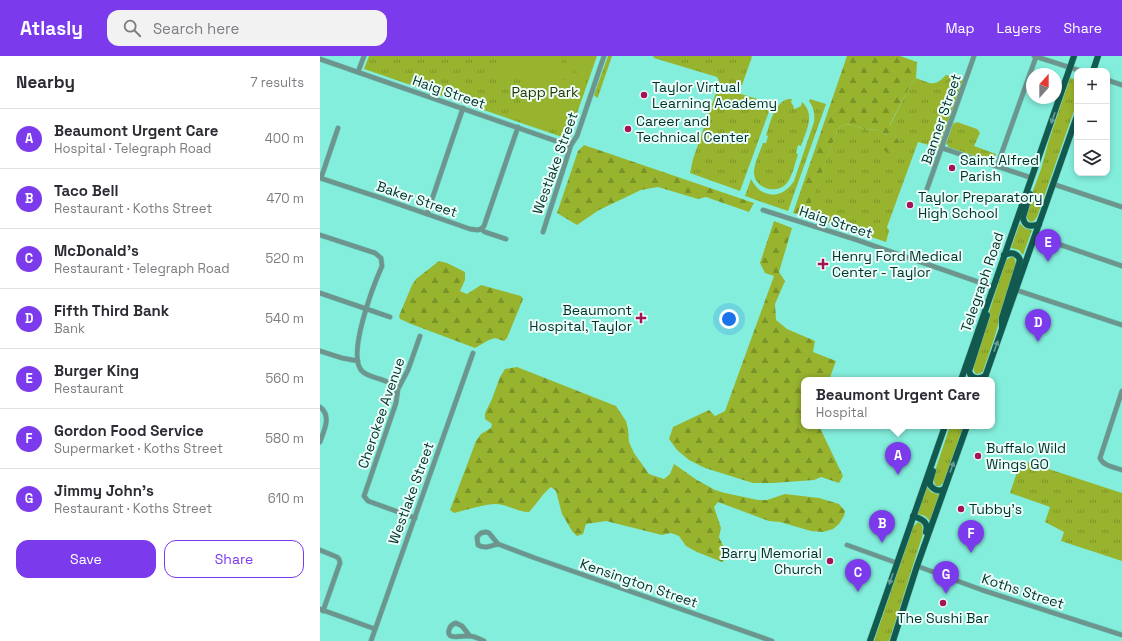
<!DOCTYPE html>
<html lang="en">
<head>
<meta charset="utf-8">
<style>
	body { margin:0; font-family:"Space Grotesk",sans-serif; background:#f2f2f3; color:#2b2b33 }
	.controls { position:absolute; right:12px; top:12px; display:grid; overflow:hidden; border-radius:8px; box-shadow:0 2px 6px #0003 }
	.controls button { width:36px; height:36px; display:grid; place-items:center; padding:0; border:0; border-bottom:1px solid #e1e1e2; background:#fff; color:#2b2b33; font:20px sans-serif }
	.compass { position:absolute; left:706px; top:12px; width:36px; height:36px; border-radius:50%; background:#fff; box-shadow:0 2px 6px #0003; rotate:21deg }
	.you { position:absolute; left:409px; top:263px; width:14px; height:14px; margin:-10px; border:3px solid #fff; border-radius:50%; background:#1a73e8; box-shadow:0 0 0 6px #1a73e833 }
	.badge { display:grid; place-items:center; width:26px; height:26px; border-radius:50%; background:#7c3aed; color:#fff; font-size:13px; font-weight:700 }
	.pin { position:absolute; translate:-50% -33px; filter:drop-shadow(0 1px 2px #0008) }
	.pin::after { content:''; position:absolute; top:21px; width:14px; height:12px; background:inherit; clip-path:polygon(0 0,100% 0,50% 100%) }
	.popup { position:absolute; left:481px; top:321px; width:194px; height:52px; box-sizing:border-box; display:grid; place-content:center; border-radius:8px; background:#fff; filter:drop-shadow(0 1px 3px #0005); font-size:13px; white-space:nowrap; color:#7c7c81 }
	.popup b { font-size:15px; color:#2b2b33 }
	.popup::after { content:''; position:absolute; left:50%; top:100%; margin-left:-8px; border:8px solid transparent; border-top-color:#fff }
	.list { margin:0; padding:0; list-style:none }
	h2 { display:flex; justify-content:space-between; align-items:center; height:52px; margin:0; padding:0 16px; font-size:17px }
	h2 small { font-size:13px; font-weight:400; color:#7c7c81 }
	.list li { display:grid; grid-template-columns:26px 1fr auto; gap:12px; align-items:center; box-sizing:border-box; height:60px; padding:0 16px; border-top:1px solid #e1e1e2 }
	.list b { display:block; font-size:15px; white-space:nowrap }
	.list p { margin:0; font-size:13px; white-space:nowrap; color:#7c7c81 }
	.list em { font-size:13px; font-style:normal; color:#7c7c81 }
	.actions { display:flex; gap:8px; padding:12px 16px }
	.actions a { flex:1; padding:9px 0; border:1px solid #7c3aed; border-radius:12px; text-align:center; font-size:14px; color:#7c3aed }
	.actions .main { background:#7c3aed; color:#fff }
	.icon { flex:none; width:22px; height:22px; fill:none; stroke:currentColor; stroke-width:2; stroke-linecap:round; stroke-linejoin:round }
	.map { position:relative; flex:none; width:802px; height:585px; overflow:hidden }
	header { display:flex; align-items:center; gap:24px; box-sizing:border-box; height:56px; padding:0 20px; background:#7c3aed; color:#fff }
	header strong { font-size:19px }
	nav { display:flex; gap:22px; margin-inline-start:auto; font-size:14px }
	.search { width:280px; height:36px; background:#f2f2f3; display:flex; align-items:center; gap:10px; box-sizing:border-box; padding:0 14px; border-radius:12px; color:#7c7c81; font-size:15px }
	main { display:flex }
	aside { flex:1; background:#fff }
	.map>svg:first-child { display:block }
	.grass { fill:url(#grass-tufts) }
	.forest { fill:url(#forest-firs) }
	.pitch { fill:#98b42e }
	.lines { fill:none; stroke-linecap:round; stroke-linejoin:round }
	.minor-casing { stroke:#6ac8b9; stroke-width:5.5 }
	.major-casing { stroke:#6ac8b9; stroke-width:7 }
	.minor { stroke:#6d958d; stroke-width:4.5 }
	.major { stroke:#125a50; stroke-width:6 }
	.oneway { fill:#699c94 }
	.poi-dot { fill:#a41355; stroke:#ebfef9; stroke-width:1.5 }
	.labels { text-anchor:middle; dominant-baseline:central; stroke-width:4; stroke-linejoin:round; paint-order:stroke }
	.poi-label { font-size:14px; fill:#00322b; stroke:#ebfef9; text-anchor:start }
	.street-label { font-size:14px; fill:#00322b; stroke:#ebfef9 }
	.park-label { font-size:14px; fill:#2b3600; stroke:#ebfef9 }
</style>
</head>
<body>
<header>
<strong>Atlasly</strong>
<div class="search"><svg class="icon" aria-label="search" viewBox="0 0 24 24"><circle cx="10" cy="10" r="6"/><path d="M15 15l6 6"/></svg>Search here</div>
<nav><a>Map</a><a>Layers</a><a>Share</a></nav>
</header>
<main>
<aside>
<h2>Nearby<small>7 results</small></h2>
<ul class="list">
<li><span class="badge">A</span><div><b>Beaumont Urgent Care</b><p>Hospital · Telegraph Road</p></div><em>400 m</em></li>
<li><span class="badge">B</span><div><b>Taco Bell</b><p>Restaurant · Koths Street</p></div><em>470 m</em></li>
<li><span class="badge">C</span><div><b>McDonald's</b><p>Restaurant · Telegraph Road</p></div><em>520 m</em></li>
<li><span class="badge">D</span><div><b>Fifth Third Bank</b><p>Bank</p></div><em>540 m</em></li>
<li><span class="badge">E</span><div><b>Burger King</b><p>Restaurant</p></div><em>560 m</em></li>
<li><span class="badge">F</span><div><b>Gordon Food Service</b><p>Supermarket · Koths Street</p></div><em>580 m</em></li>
<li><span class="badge">G</span><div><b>Jimmy John's</b><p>Restaurant · Koths Street</p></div><em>610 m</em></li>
</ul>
<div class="actions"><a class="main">Save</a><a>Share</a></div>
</aside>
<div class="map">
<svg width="802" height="585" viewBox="0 0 802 585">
	<defs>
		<pattern id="grass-tufts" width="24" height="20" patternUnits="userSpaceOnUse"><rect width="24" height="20" fill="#98b42e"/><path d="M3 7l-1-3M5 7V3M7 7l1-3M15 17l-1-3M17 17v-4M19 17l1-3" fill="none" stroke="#7a9327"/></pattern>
		<pattern id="forest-firs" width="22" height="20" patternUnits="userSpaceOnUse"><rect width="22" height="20" fill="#98b42e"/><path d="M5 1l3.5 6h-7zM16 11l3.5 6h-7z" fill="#7a9327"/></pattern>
	</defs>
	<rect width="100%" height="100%" fill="#84eedc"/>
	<g class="grass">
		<polygon points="49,0 277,0 248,83 44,13"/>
		<polygon points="288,0 292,0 278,41 277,42 274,39"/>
		<polygon points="333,0 431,0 432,1 422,29 413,30 400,27 397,21 334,2"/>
		<path d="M 626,19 L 643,24 L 619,92 L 598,86 L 567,171 L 569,175 L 566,186 L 486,159 L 518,72 L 527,68 L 545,73 L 558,74 L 579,86 L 570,69 L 591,28 L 596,22 C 610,27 614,32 626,19 Z"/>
		<polygon points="750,22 757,24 757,46 717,161 714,165 710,166 707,162 706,154 721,113 729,84"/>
		<polygon points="398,31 451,47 451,50 420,135 370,117 373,103"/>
		<path d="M 468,43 L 472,43 L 471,46 L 474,51 L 473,52 L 475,53 L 481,50 L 482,46 C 496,59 486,75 481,90 L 478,89 L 476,97 L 478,98 C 475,107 473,119 467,127 C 457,139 435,133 434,117 C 434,107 440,96 443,87 L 446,87 L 448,80 L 446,79 C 451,66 453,48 468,43 Z"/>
		<path d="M 490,43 L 506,48 L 468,155 L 425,140 L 431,123 C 441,143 462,144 474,125 L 494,66 C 495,58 494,52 489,45 Z"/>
		<polygon points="636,66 635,68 637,66 657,73 660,77 654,90 676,98 673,106 628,91 628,89 626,88 633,68"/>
		<path d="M 700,167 C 703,172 706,173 712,174 L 703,199 L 699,194 L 691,192 Z"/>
		<path d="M 691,201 L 694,201 L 696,207 L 674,283 L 663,315 L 661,317 L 656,318 L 654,315 L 653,309 C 664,274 674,239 686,204 Z"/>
		<polygon points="630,370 644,370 624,426 620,430 616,430 614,426 614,418"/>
		<polygon points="701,404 802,437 802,505 741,485 744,476 725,466 730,451 690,437"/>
		<polygon points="607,431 611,436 620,439 610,465 605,460 597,458"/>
		<path d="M 597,467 L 599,466 C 604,469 602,474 603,478 C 591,514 581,550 569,585 L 554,585 L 593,471 Z"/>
	</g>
	<g class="forest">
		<polygon points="527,0 580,0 597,6 596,22 591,28 570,68 579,86 571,98 563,94 568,80 558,74 545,73 527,68 518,72 488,155 481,159 473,157"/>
		<polygon points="264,89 434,147 429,156 386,141 378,143 338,131 321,134 279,154 257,169 237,157 258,95"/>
		<polygon points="454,165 472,172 459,216 465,225 455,248 456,264 467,273 495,285 493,296 516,305 509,324 484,324 484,370 499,370 523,420 519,427 501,421 494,424 453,427 433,427 385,412 369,404 357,394 349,383 353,371 389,354 395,360 405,355 454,220 445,217 440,207"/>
		<polygon points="119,205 127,207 145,216 145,224 140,235 147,238 161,229 201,240 203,243 187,282 184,285 175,282 169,284 155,292 91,268 80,263 79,260 92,229 96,223"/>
		<path d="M 197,311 L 296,350 L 306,365 L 308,373 L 309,386 L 314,397 L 329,418 L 344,423 L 350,418 L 354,408 L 377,424 L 395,434 L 405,437 L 438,444 L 447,444 L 465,438 L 499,442 L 519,448 L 525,455 L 524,460 L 519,468 L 513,473 L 503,476 L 491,475 L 460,466 L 449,465 L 398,446 L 394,451 L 401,472 L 399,481 L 404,492 L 409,499 L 402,506 L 377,496 L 366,490 L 359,480 L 351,477 L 342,479 L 286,465 L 266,468 L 263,478 L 257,480 L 252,475 L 242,458 L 236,435 L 231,431 C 222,438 217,448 209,456 C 197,456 187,448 175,448 C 161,449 147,454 134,457 L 130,454 L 156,385 L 161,378 L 171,372 L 172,368 L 165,363 L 165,357 L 172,343 L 180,321 L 185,313 Z"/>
	</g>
	<g class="pitch">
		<path d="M 180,0 L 242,0 L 237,24 L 256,24 L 265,28 L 249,77 L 247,78 L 196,61 C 204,43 208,38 225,28 L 179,20 L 176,16 Z"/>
		<path d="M 244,0 L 275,0 L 267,21 C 255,16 248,13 244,0 Z"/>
	</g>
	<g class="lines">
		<defs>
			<g id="minor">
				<polyline points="714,0 761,15"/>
				<polyline points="0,3 236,85 251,89"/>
				<polyline points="38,16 44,0"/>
				<polyline points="787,24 802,29"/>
				<polyline points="622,92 712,122"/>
				<polyline points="677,110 716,1"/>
				<polyline points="0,122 61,142 150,173 158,174 161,173 165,176 186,183"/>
				<polyline points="1,122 18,72"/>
				<polyline points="733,128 802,151"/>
				<polyline points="607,133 654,0"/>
				<polyline points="443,154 537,184 673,231"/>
				<polyline points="107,158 143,52"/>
				<polyline points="161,173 164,170 198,71"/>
				<polyline points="223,176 251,89 257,80 284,0"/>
				<path d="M 0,179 L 55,197 L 61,202 L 62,210 C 54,228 25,302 43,316 C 55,325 74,321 77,339"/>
				<polyline points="715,180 802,210"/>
				<polyline points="696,234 802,269"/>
				<polyline points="0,237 70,261"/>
				<polyline points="0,295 22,302 38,305"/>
				<path d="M 802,335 L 780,402 C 783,410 794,411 802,414"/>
				<path d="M 0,351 C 12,360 4,374 0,386"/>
				<polyline points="95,462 48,445 44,440 76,347 78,333 88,314 100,280"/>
				<path d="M 178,488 C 171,490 165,493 158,489 L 157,481 L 161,477 L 166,476 L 169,477 L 178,488 L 215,502 L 452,585"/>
				<polyline points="527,489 577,507"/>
				<polyline points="0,494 17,501 19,503 20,507 3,555"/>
				<polyline points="597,510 662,534 802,579"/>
				<polyline points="0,553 55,573"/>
				<path d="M 149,579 L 142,570 L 136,567 C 132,568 130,570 129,574 C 126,585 143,579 149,580 C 153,580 160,583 164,585"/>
				<polyline points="51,585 153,297"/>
			</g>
			<g id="major">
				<polyline points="773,15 778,0"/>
				<path d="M 710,138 L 703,161 C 704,171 711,171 719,168"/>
				<path d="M 682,271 L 682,262 L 700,204 C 697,196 690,196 684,199"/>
				<path d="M 665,320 C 659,324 651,323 649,315 L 667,259"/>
				<polyline points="641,324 754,0"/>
				<polyline points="664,324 757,60"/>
				<path d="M 613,415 L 610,425 L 610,429 C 614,434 619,436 624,433"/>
				<path d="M 593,460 C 602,463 609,466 606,476"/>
				<polyline points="550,585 625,370"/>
				<polyline points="573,585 597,510 647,370"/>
			</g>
		</defs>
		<use href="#minor" class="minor-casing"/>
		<use href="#major" class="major-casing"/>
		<use href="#minor" class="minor"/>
		<use href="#major" class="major"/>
	</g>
	<defs><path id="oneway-solid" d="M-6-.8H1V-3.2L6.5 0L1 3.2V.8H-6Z"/></defs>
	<g class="oneway">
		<use href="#oneway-solid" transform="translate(733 62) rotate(109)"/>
		<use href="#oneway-solid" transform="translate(676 290) rotate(-70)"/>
		<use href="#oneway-solid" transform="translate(632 411) rotate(-70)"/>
		<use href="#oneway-solid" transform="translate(571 523) rotate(109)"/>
	</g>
	<g class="poi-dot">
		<circle cx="324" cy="39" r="4"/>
		<circle cx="308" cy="73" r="4"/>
		<circle cx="632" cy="112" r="4"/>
		<circle cx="590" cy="149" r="4"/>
		<path d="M501 202h4v4h4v4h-4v4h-4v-4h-4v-4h4z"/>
		<path d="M319 256h4v4h4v4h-4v4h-4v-4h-4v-4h4z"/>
		<circle cx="658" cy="400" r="4"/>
		<circle cx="641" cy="453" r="4"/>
		<circle cx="510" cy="505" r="4"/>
		<circle cx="623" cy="547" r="4"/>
	</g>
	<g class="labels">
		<g class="poi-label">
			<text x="332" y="31">Taylor Virtual<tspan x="332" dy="16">Learning Academy</tspan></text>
			<text x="316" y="65">Career and<tspan x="316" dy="16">Technical Center</tspan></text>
			<text x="640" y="104">Saint Alfred<tspan x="640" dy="16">Parish</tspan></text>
			<text x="598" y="141">Taylor Preparatory<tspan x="598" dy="16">High School</tspan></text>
			<text x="512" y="200">Henry Ford Medical<tspan x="512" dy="16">Center - Taylor</tspan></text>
			<text x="312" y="254" text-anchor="end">Beaumont<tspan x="312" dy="16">Hospital, Taylor</tspan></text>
			<text x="666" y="392">Buffalo Wild<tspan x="666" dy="16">Wings GO</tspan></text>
			<text x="649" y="453">Tubby's</text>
			<text x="502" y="497" text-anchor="end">Barry Memorial<tspan x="502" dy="16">Church</tspan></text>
			<text x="623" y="562" text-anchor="middle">The Sushi Bar</text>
		</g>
		<g class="street-label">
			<text transform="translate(129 36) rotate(19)">Haig Street</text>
			<text transform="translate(621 63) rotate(-71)">Banner Street</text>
			<text transform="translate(235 107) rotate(-70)">Westlake Street</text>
			<text transform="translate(97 143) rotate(19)">Baker Street</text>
			<text transform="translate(516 166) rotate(18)">Haig Street</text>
			<text transform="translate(662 226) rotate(-71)">Telegraph Road</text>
			<text transform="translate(61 357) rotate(-71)">Cherokee Avenue</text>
			<text transform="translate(91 437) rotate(-70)">Westlake Street</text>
			<text transform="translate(319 527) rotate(19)">Kensington Street</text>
			<text transform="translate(703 535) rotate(18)">Koths Street</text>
		</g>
		<g class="park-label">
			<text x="225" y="36">Papp Park</text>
		</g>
	</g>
</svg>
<div class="controls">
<button>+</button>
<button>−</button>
<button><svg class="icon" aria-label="layers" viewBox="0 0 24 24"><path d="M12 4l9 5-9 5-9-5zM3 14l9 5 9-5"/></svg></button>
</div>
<svg class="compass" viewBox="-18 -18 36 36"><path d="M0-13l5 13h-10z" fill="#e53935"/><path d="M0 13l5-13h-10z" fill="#7c7c81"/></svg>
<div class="you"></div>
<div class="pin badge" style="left:578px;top:419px">A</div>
<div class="popup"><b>Beaumont Urgent Care</b>Hospital</div>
<div class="pin badge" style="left:562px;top:487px">B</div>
<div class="pin badge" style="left:538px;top:536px">C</div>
<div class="pin badge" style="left:718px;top:286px">D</div>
<div class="pin badge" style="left:728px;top:206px">E</div>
<div class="pin badge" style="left:651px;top:497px">F</div>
<div class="pin badge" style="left:626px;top:538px">G</div>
</div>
</main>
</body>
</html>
